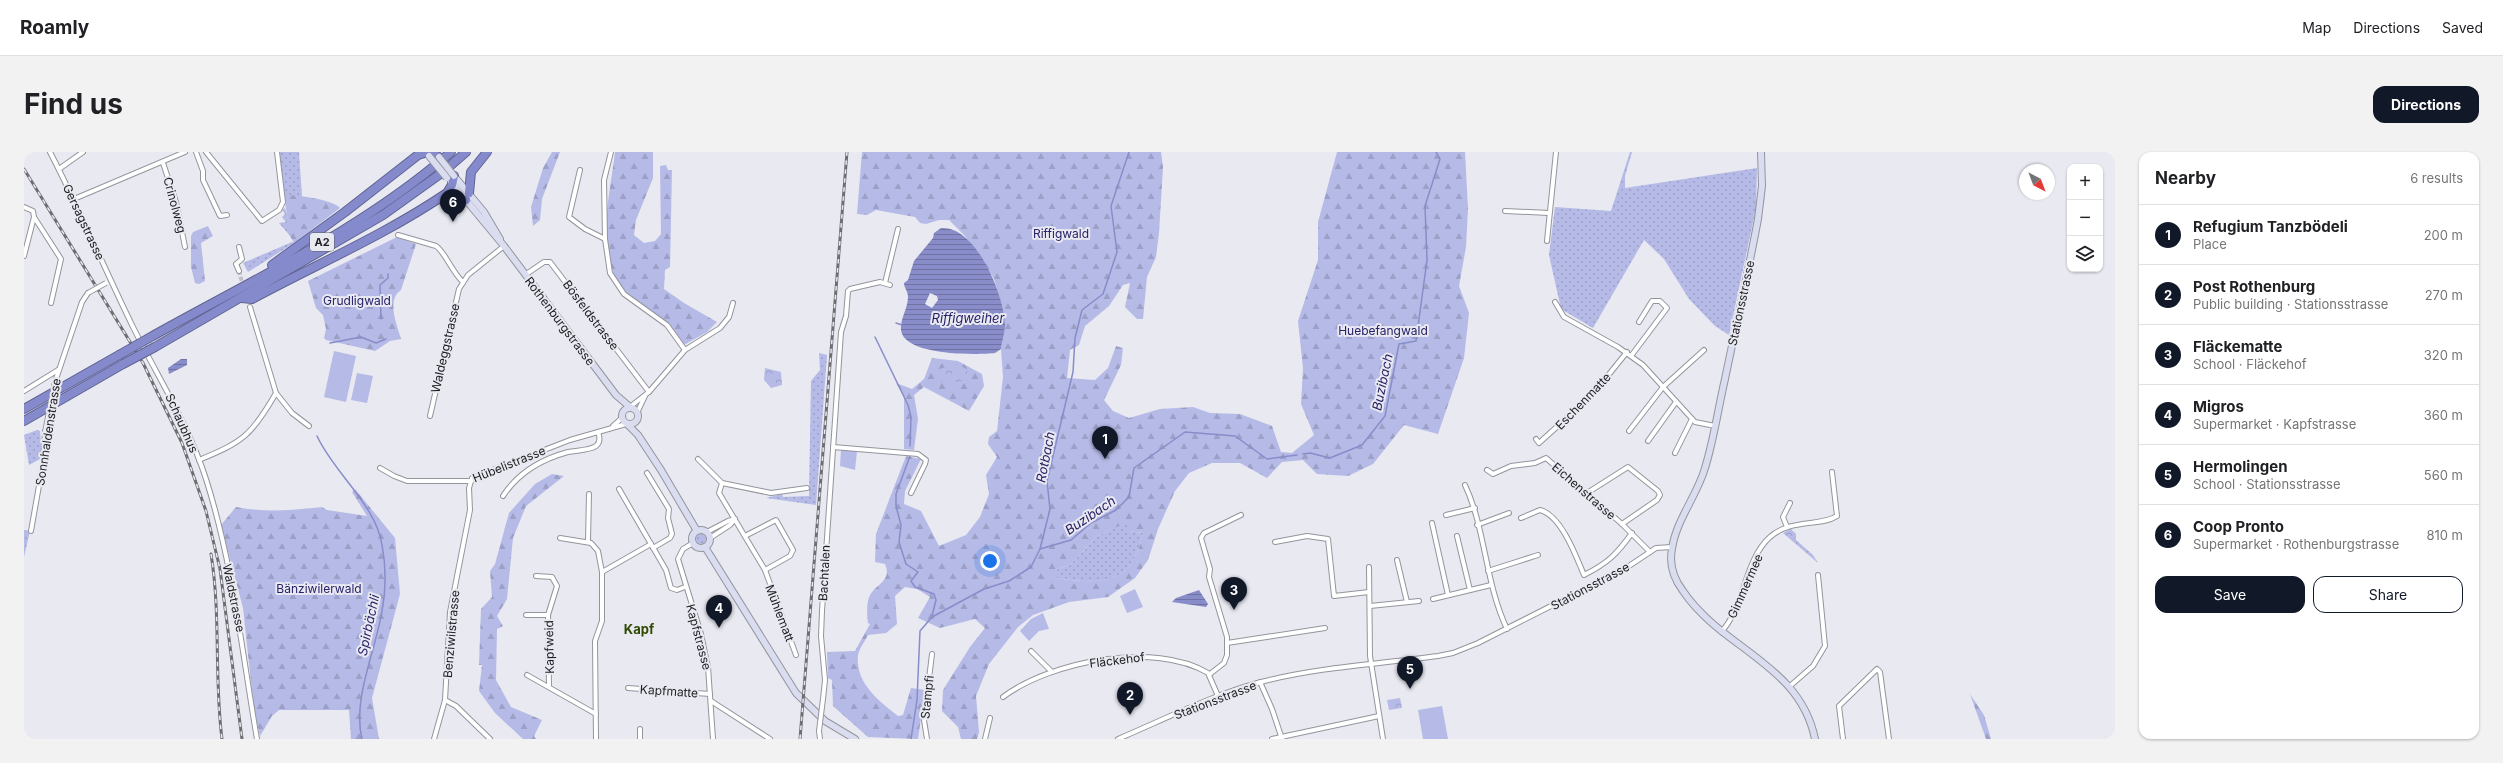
<!DOCTYPE html>
<html lang="en">
<head>
<meta charset="utf-8">
<style>
	body { margin:0; font-family:Inter,sans-serif; background:#f2f2f2; color:#202124 }
	.controls { position:absolute; right:12px; top:12px; display:grid; overflow:hidden; border-radius:8px; box-shadow:0 1px 3px #0004 }
	.controls button { width:36px; height:36px; display:grid; place-items:center; padding:0; border:0; border-bottom:1px solid #e0e0e0; background:#fff; color:#202124; font:20px sans-serif }
	.compass { position:absolute; left:1995px; top:12px; width:36px; height:36px; border-radius:50%; background:#fff; box-shadow:0 1px 3px #0004; rotate:138deg }
	.you { position:absolute; left:966px; top:409px; width:14px; height:14px; margin:-10px; border:3px solid #fff; border-radius:50%; background:#1a73e8; box-shadow:0 0 0 6px #1a73e833 }
	.badge { display:grid; place-items:center; width:26px; height:26px; border-radius:50%; background:#111827; color:#fff; font-size:13px; font-weight:700 }
	.pin { position:absolute; translate:-50% -33px; filter:drop-shadow(0 1px 2px #0008) }
	.pin::after { content:''; position:absolute; top:21px; width:14px; height:12px; background:inherit; clip-path:polygon(0 0,100% 0,50% 100%) }
	.list { margin:0; padding:0; list-style:none }
	h2 { display:flex; justify-content:space-between; align-items:center; height:52px; margin:0; padding:0 16px; font-size:17px }
	h2 small { font-size:13px; font-weight:400; color:#757577 }
	.list li { display:grid; grid-template-columns:26px 1fr auto; gap:12px; align-items:center; box-sizing:border-box; height:60px; padding:0 16px; border-top:1px solid #e0e0e0 }
	.list b { display:block; font-size:15px; white-space:nowrap }
	.list p { margin:0; font-size:13px; white-space:nowrap; color:#757577 }
	.list em { font-size:13px; font-style:normal; color:#757577 }
	.actions { display:flex; gap:8px; padding:12px 16px }
	.actions a { flex:1; padding:9px 0; border:1px solid #111827; border-radius:12px; text-align:center; font-size:14px; color:#111827 }
	.actions .main { background:#111827; color:#fff }
	.icon { flex:none; width:22px; height:22px; fill:none; stroke:currentColor; stroke-width:2; stroke-linecap:round; stroke-linejoin:round }
	.map { position:relative; flex:none; width:2091px; height:587px; overflow:hidden; border-radius:12px }
	header { display:flex; align-items:center; gap:24px; box-sizing:border-box; height:56px; padding:0 20px; background:#fff; border-bottom:1px solid #e0e0e0 }
	header strong { font-size:19px }
	nav { display:flex; gap:22px; margin-inline-start:auto; font-size:14px }
	.intro { display:flex; align-items:center; justify-content:space-between; box-sizing:border-box; height:96px; padding:0 24px }
	h1 { margin:0; font-size:28px }
	.button { padding:10px 18px; border-radius:12px; background:#111827; color:#fff; font-size:14px; font-weight:700 }
	main { display:flex; gap:24px; padding:0 24px }
	aside { flex:1; background:#fff; border-radius:12px; box-shadow:0 1px 3px #0004 }
	.map>svg:first-child { display:block }
	.grass { fill:url(#grass-dots) }
	.forest { fill:url(#forest-firs); fill-rule:evenodd }
	.park { fill:url(#park-crowns) }
	.garden { fill:#b6bae7 }
	.water { fill:url(#water-rules); fill-rule:evenodd }
	.lines { fill:none; stroke-linecap:round; stroke-linejoin:round }
	.stream { stroke:#888cc9; stroke-width:1.5 }
	.minor-tunnel { stroke:#c0c0c7; stroke-width:4; stroke-dasharray:4 2; stroke-linecap:butt }
	.minor-casing { stroke:#94959c; stroke-width:6 }
	.secondary-casing { stroke:#94959c; stroke-width:8 }
	.motorway-casing { stroke:#616491; stroke-width:10 }
	.minor { stroke:#fff; stroke-width:4 }
	.secondary { stroke:#dadcf0; stroke-width:6 }
	.motorway { stroke:#858acd; stroke-width:8 }
	.rail-casing { stroke:#6d6d72; stroke-width:3 }
	.rail { stroke:#e8e9f1; stroke-width:1.5; stroke-dasharray:4.5; stroke-linecap:butt }
	.minor-bridge-casing { stroke:#94959c; stroke-width:6; stroke-linecap:butt }
	.secondary-bridge-casing { stroke:#94959c; stroke-width:8; stroke-linecap:butt }
	.motorway-bridge-casing { stroke:#616491; stroke-width:10; stroke-linecap:butt }
	.minor-bridge { stroke:#fff; stroke-width:4 }
	.secondary-bridge { stroke:#dadcf0; stroke-width:6 }
	.motorway-bridge { stroke:#858acd; stroke-width:8 }
	.labels { text-anchor:middle; dominant-baseline:central; stroke-width:4; stroke-linejoin:round; paint-order:stroke }
	.shield { fill:#e8e9f1; stroke:#5b5b5f; stroke-width:1 }
	.shield-label { font-size:11px; font-weight:bold; fill:#1e1e21 }
	.street-label { font-size:12px; fill:#1e1e21; stroke:#e8e9f1 }
	.park-label { font-size:12px; fill:#282169; stroke:#e8e9f1 }
	.water-label { font-size:13px; font-style:italic; fill:#241d64; stroke:#e8e9f1 }
	.neighbourhood-label { font-size:13px; font-weight:bold; fill:#2e4a01; stroke:#e8e9f1 }
</style>
</head>
<body>
<header>
<strong>Roamly</strong>
<nav><a>Map</a><a>Directions</a><a>Saved</a></nav>
</header>
<div class="intro"><h1>Find us</h1><a class="button">Directions</a></div>
<main>
<div class="map">
<svg width="2091" height="587" viewBox="0 0 2091 587">
	<defs>
		<pattern id="grass-dots" width="8" height="8" patternUnits="userSpaceOnUse"><rect width="8" height="8" fill="#b6bae7"/><path d="M2 2h.1M6 6h.1" fill="none" stroke="#9c9fc6" stroke-width="1.8" stroke-linecap="round"/></pattern>
		<pattern id="forest-firs" width="22" height="20" patternUnits="userSpaceOnUse"><rect width="22" height="20" fill="#b6bae7"/><path d="M5 1l3.5 6h-7zM16 11l3.5 6h-7z" fill="#9c9fc6"/></pattern>
		<pattern id="park-crowns" width="20" height="18" patternUnits="userSpaceOnUse"><rect width="20" height="18" fill="#b6bae7"/><path d="M2 6a3 3 0 1 1 6 0M12 15a3 3 0 1 1 6 0" fill="none" stroke="#9c9fc6"/></pattern>
		<pattern id="water-rules" width="6" height="5" patternUnits="userSpaceOnUse"><rect width="6" height="5" fill="#888cc9"/><path d="M0 2.5h6" fill="none" stroke="#6f72a3"/></pattern>
	</defs>
	<rect width="100%" height="100%" fill="#e8e9f1"/>
	<g class="grass">
		<polygon points="255,0 275,0 278,45 260,43"/>
		<polygon points="1606,0 1608,0 1601,24 1601,36 1733,16 1732,56 1705,183 1691,174 1665,147 1640,107 1620,88 1569,176 1537,157 1525,103 1531,55 1587,59"/>
		<polygon points="261,56 267,79 267,85 255,71 262,70 258,65 261,62 258,58"/>
		<polygon points="268,90 270,91 224,120 219,111"/>
		<polygon points="795,201 803,203 792,353 742,346 758,342 759,345 785,344 787,229 796,218"/>
		<polygon points="13,278 16,279 18,306 5,313 0,283"/>
		<path d="M 1105,369 L 1105,379 L 1119,381 C 1108,435 1077,432 1031,426 L 1031,418 L 1046,413 L 1073,384 Z"/>
		<polygon points="0,378 6,379 0,405"/>
		<circle cx="677" cy="387" r="5"/>
	</g>
	<g class="forest">
		<polygon points="528,0 536,0 518,47 516,68 509,74 507,55 519,16"/>
		<path d="M 591,0 L 629,0 L 629,26 L 612,68 L 610,83 L 620,91 L 631,89 L 637,82 L 636,14 L 642,13 L 644,18 L 648,18 L 646,115 L 641,118 L 640,137 L 660,151 L 693,170 L 683,180 L 660,193 C 648,170 627,161 607,144 C 567,111 586,45 591,0 Z"/>
		<path d="M 838,0 L 1137,0 L 1139,15 L 1135,81 L 1132,105 L 1123,125 L 1119,167 L 1113,167 L 1101,155 L 1106,131 L 1099,133 L 1085,154 L 1061,174 L 1055,193 L 1046,198 L 1043,226 L 1071,228 L 1084,216 L 1092,194 L 1099,196 L 1097,213 L 1080,248 L 1089,259 L 1105,266 L 1136,257 L 1169,255 L 1186,261 L 1216,262 L 1248,274 L 1257,300 L 1268,301 L 1290,283 L 1277,252 L 1279,216 L 1274,169 L 1294,108 L 1294,70 L 1313,0 L 1441,0 L 1444,57 L 1442,95 L 1435,134 L 1445,161 L 1440,206 L 1414,282 L 1380,273 L 1349,312 L 1324,324 L 1293,322 L 1279,308 L 1258,310 L 1243,326 L 1216,311 L 1188,311 L 1165,321 L 1151,339 L 1134,377 L 1124,408 L 1111,426 L 1084,445 L 1045,450 L 1009,463 L 994,475 L 965,512 L 952,544 L 955,580 L 953,587 L 937,587 L 934,575 L 918,559 L 919,538 L 946,495 L 961,476 L 951,467 L 916,476 L 894,466 L 906,445 L 893,437 L 881,435 L 871,444 L 873,472 L 862,481 L 844,483 C 841,489 835,497 834,503 C 831,531 855,549 874,564 L 879,563 L 887,536 L 901,538 L 894,587 L 844,585 L 809,554 L 808,528 L 804,526 L 803,500 L 831,499 L 846,472 L 844,471 C 843,462 842,451 846,443 C 853,431 868,429 861,412 L 851,410 L 852,382 L 882,304 L 897,307 L 881,339 L 880,352 L 897,359 L 915,394 L 942,383 L 956,365 L 965,342 L 962,323 L 973,305 L 964,292 L 965,285 L 973,279 L 979,225 L 977,197 L 981,173 L 978,154 L 970,127 L 960,110 L 941,84 L 925,68 L 915,68 L 902,72 L 896,71 L 891,65 L 852,58 L 843,63 L 833,62 ZM 1104,370 L 1105,379 L 1119,381 C 1108,435 1076,432 1031,426 L 1031,418 L 1046,413 L 1073,384 Z"/>
		<path d="M 260,43 C 274,43 307,47 316,56 L 270,91 L 266,84 Z"/>
		<polygon points="184,74 189,84 177,91 181,129 175,132 171,131 167,115 167,84 169,80"/>
		<path d="M 373,85 L 392,92 L 377,138 C 362,148 373,173 377,187 L 366,189 L 351,199 L 302,188 L 300,186 L 302,177 L 299,163 L 292,156 L 284,129 Z"/>
		<polygon points="908,206 934,209 958,222 960,234 945,259 900,235 890,243 894,267 890,298 880,297 880,244 872,231 888,237 900,227"/>
		<polygon points="528,322 540,324 502,354 489,386 483,447 473,464 479,474 473,477 472,528 487,555 518,568 510,584 512,587 499,587 471,561 455,539 458,513 455,513 457,457 468,445 466,419 471,412 485,361 511,332"/>
		<path d="M 331,337 L 371,386 L 376,442 L 348,546 L 355,587 L 327,587 L 325,558 L 255,558 L 248,564 L 236,584 L 230,558 L 219,456 L 197,373 L 212,355 C 242,361 269,358 298,355 L 303,358 L 343,364 L 328,340 Z"/>
		<polygon points="1946,542 1960,563 1967,587 1962,587"/>
	</g>
	<g class="park">
		<polygon points="934,212 944,218 940,229 918,232 915,217"/>
		<polygon points="741,216 757,220 758,233 747,236 740,228"/>
		<polygon points="1767,377 1772,382 1772,388 1789,403 1794,411 1759,381"/>
		<polygon points="1376,546 1378,556 1365,558 1363,548"/>
	</g>
	<g class="garden">
		<polygon points="310,199 332,204 322,250 300,245"/>
		<polygon points="333,221 349,224 343,251 327,248"/>
		<polygon points="817,298 833,299 831,318 816,314"/>
		<polygon points="1111,437 1119,455 1103,461 1096,444"/>
		<polygon points="1019,461 1025,477 1015,479 1005,489 996,479 1007,467"/>
		<polygon points="1418,554 1424,587 1399,587 1394,558"/>
	</g>
	<g class="water">
		<path d="M 917,76 C 952,73 980,143 981,172 C 981,180 978,189 977,197 L 971,201 C 952,203 880,204 877,178 C 876,167 884,156 884,145 C 884,139 880,136 880,131 L 884,128 L 890,109 L 909,86 L 910,81 ZM 906,141 L 913,144 L 914,148 L 908,156 L 901,152 Z"/>
		<polygon points="157,207 163,207 163,213 145,222 144,216"/>
		<polygon points="1175,438 1184,452 1182,455 1148,450 1152,446"/>
	</g>
	<g class="lines">
		<g class="stream">
			<polyline points="357,167 356,133 364,126 364,122"/>
			<polyline points="872,171 878,173"/>
			<polyline points="851,185 884,253 887,265 886,294"/>
			<polyline points="306,191 337,185 352,191 362,187"/>
			<path d="M 293,284 C 310,321 352,353 358,393 C 362,414 362,438 358,459 C 352,498 328,547 338,587"/>
			<polyline points="1279,302 1286,301 1306,306 1338,293 1361,264 1375,192 1392,189 1403,108 1401,54 1416,7 1412,0"/>
			<polyline points="886,304 872,342 872,354 877,373 875,390 882,412 894,420 887,429 891,435 910,442 912,448 908,464"/>
			<polyline points="1016,397 1047,388 1067,371 1092,358 1105,345 1110,316 1161,280 1211,284 1243,307 1273,303"/>
			<polyline points="887,587 893,548 896,479 908,465 960,437 985,429 1007,415 1016,397 1026,357 1023,329 1049,220 1051,186 1058,158 1079,142 1093,100 1087,54 1105,0"/>
		</g>
		<polyline class="minor-tunnel" points="215,119 219,134"/>
		<defs>
			<g id="minor">
				<path d="M 26,0 C 56,58 81,118 110,177 C 135,227 165,274 182,327 C 209,412 218,500 233,587"/>
				<polyline points="172,0 179,19 179,28 196,64 203,63"/>
				<polyline points="182,0 238,69 255,58 259,50 253,0"/>
				<polyline points="587,0 580,28 581,87 586,121 600,142 643,173 661,198"/>
				<polyline points="139,11 152,50 161,95"/>
				<polyline points="35,17 59,0"/>
				<polyline points="556,18 545,65 561,77 581,87"/>
				<polyline points="50,47 161,0"/>
				<polyline points="0,55 9,59 10,65 37,107 27,151"/>
				<polyline points="1481,59 1525,61"/>
				<path d="M 374,83 L 412,94 C 421,100 428,120 439,130"/>
				<polyline points="1523,89 1532,0"/>
				<polyline points="0,104 10,65"/>
				<polyline points="215,119 212,112 218,107 215,95"/>
				<polyline points="501,123 520,110 526,110 625,240"/>
				<polyline points="861,131 874,77"/>
				<polyline points="1531,150 1540,165 1594,195 1619,213 1671,270 1691,274"/>
				<polyline points="226,155 252,241 268,261 285,274"/>
				<polyline points="1607,204 1643,156 1636,149 1628,149 1615,170"/>
				<polyline points="31,230 58,150 64,141"/>
				<polyline points="0,239 34,218"/>
				<polyline points="607,254 625,240 661,198 696,176 705,165 709,151"/>
				<polyline points="613,261 621,244"/>
				<polyline points="406,264 435,137 444,123 480,94"/>
				<polyline points="589,274 599,265"/>
				<polyline points="1605,279 1639,235 1680,198"/>
				<polyline points="1512,287 1515,291 1569,242 1603,200"/>
				<polyline points="1624,289 1652,250"/>
				<polyline points="809,295 894,302 902,308 901,312 887,341"/>
				<polyline points="1651,301 1668,267"/>
				<polyline points="674,307 698,331 695,341 741,418 772,503"/>
				<path d="M 175,308 C 219,290 228,283 252,241"/>
				<polyline points="356,316 370,324 383,329 447,329"/>
				<polyline points="1463,318 1469,322 1487,314 1511,311 1522,306 1598,372 1626,400"/>
				<polyline points="623,321 645,357 644,366 648,382 646,386 629,396"/>
				<polyline points="698,331 747,341 783,336"/>
				<path d="M 1441,333 C 1462,378 1461,431 1483,477"/>
				<polyline points="595,337 627,392"/>
				<polyline points="1563,341 1604,315 1634,339 1636,343 1633,348 1598,372"/>
				<path d="M 479,344 C 494,321 518,307 544,300 C 553,298 564,299 572,294 C 577,290 576,285 574,280"/>
				<polyline points="1422,363 1451,356"/>
				<path d="M 1497,366 L 1516,358 C 1537,363 1552,404 1560,423 C 1584,411 1593,402 1608,381"/>
				<polyline points="1408,371 1424,443"/>
				<polyline points="1453,373 1485,361"/>
				<polyline points="1763,375 1759,365 1766,351"/>
				<polyline points="7,379 19,311 21,280"/>
				<polyline points="683,380 704,369 711,367"/>
				<polyline points="721,384 752,368 769,398 766,404 741,418"/>
				<polyline points="1433,384 1446,438"/>
				<polyline points="536,386 567,391 574,399 578,420 627,392 642,418 647,436 653,438 661,435"/>
				<polyline points="686,386 706,373 711,367"/>
				<polyline points="564,389 565,342"/>
				<polyline points="1251,390 1283,384 1304,387 1310,444 1345,440"/>
				<polyline points="669,391 659,397 654,407 677,482 684,515 689,587"/>
				<polyline points="1373,408 1383,450"/>
				<polyline points="1345,415 1346,504 1359,587"/>
				<polyline points="1464,419 1514,403"/>
				<polyline points="512,424 528,425 533,434 524,463 525,535"/>
				<polyline points="1409,447 1467,433"/>
				<polyline points="1346,454 1395,449"/>
				<polyline points="502,463 524,463"/>
				<path d="M 1697,480 C 1720,457 1720,408 1746,385 C 1768,366 1796,375 1813,364 L 1808,320"/>
				<polyline points="1203,491 1301,476"/>
				<polyline points="1007,499 1028,520"/>
				<polyline points="1186,522 1200,511 1203,503 1203,485 1185,425 1186,417 1177,386 1180,381 1217,363"/>
				<polyline points="503,523 572,562"/>
				<polyline points="1236,530 1248,557 1258,587"/>
				<polyline points="1766,534 1789,514 1801,494 1794,423"/>
				<polyline points="604,536 686,542"/>
				<path d="M 979,545 C 1027,509 1131,489 1184,521 L 1194,544"/>
				<polyline points="799,547 801,528 797,484 798,459 817,180 822,164 824,139 826,137 856,130 866,133"/>
				<polyline points="421,548 432,554 466,587"/>
				<polyline points="687,549 746,587"/>
				<polyline points="616,577 616,587"/>
				<polyline points="795,579 796,587"/>
				<polyline points="410,587 421,548 426,460 446,358 445,336 448,326 546,288 602,272"/>
				<polyline points="572,587 571,489 578,469 578,420"/>
				<polyline points="903,587 900,568 908,502"/>
				<polyline points="961,587 966,566"/>
				<path d="M 1094,587 C 1141,567 1188,543 1237,530 C 1294,515 1355,512 1414,504 L 1429,501 L 1454,491 L 1602,416 L 1632,396 L 1648,395"/>
				<polyline points="1248,587 1355,564"/>
				<polyline points="1819,587 1815,554 1853,517 1856,520 1865,587"/>
			</g>
			<g id="secondary">
				<path d="M 1737,0 L 1738,34 L 1734,67 C 1724,121 1712,174 1701,227 C 1694,257 1690,287 1681,316 C 1673,344 1652,368 1648,397 C 1645,412 1650,427 1659,439 C 1698,497 1776,512 1791,587"/>
				<polyline points="430,24 460,60 476,87"/>
				<polyline points="427,30 480,94 592,243 606,255"/>
				<circle cx="606" cy="264" r="8"/>
				<polyline points="604,273 614,283 637,318 673,379"/>
				<circle cx="677" cy="387" r="9"/>
				<polyline points="681,395 772,541 801,569 831,587"/>
			</g>
			<g id="motorway">
				<polyline points="445,41 447,20 463,0"/>
				<polyline points="418,48 428,45 442,48"/>
				<polyline points="248,113 321,60 394,3 404,0 415,5"/>
				<path d="M 218,146 L 228,147 C 293,112 361,83 423,41 L 428,33 L 430,24"/>
				<path d="M 125,186 C 228,128 338,78 427,0"/>
				<polyline points="131,195 359,63 419,20 442,0"/>
				<polyline points="0,257 95,203"/>
				<polyline points="0,269 99,212"/>
			</g>
		</defs>
		<use href="#minor" class="minor-casing"/>
		<use href="#secondary" class="secondary-casing"/>
		<use href="#motorway" class="motorway-casing"/>
		<use href="#minor" class="minor"/>
		<use href="#secondary" class="secondary"/>
		<use href="#motorway" class="motorway"/>
		<defs>
			<g id="rail">
				<polyline points="0,17 119,211 158,291 182,359 196,417 218,587"/>
				<path d="M 187,402 C 197,463 190,525 198,587"/>
				<polyline points="776,587 823,0"/>
			</g>
		</defs>
		<use href="#rail" class="rail-casing"/>
		<use href="#rail" class="rail"/>
		<defs>
			<g id="minor-bridge">
				<polyline points="64,141 82,131"/>
				<polyline points="21,280 31,230"/>
				<polyline points="795,579 799,547"/>
			</g>
			<g id="secondary-bridge">
				<polyline points="405,4 423,26"/>
				<polyline points="415,5 430,24"/>
			</g>
			<g id="motorway-bridge">
				<polyline points="95,203 125,186"/>
				<polyline points="99,212 131,195"/>
			</g>
		</defs>
		<use href="#minor-bridge" class="minor-bridge-casing"/>
		<use href="#secondary-bridge" class="secondary-bridge-casing"/>
		<use href="#motorway-bridge" class="motorway-bridge-casing"/>
		<use href="#minor-bridge" class="minor-bridge"/>
		<use href="#secondary-bridge" class="secondary-bridge"/>
		<use href="#motorway-bridge" class="motorway-bridge"/>
	</g>
	<g class="labels">
		<rect class="shield" x="286" y="81" width="24" height="18" rx="3"/>
		<g class="shield-label">
			<text x="298" y="90">A2</text>
		</g>
		<g class="street-label">
			<text transform="translate(151 53) rotate(75)">Crinolweg</text>
			<text transform="translate(60 70) rotate(65)">Gersagstrasse</text>
			<text transform="translate(1717 151) rotate(-78)">Stationsstrasse</text>
			<text transform="translate(567 163) rotate(53)">Bösfeldstrasse</text>
			<text transform="translate(536 169) rotate(53)">Rothenburgstrasse</text>
			<text transform="translate(421 196) rotate(-77)">Waldeggstrasse</text>
			<text transform="translate(1559 249) rotate(-46)">Eschenmatte</text>
			<text transform="translate(158 271) rotate(66)">Schaubhus</text>
			<text transform="translate(24 280) rotate(-81)">Sonnhaldenstrasse</text>
			<text transform="translate(485 312) rotate(-22)">Hübelistrasse</text>
			<text transform="translate(1560 339) rotate(41)">Eichenstrasse</text>
			<text transform="translate(800 421) rotate(-87)">Bachtalen</text>
			<text transform="translate(1566 434) rotate(-28)">Stationsstrasse</text>
			<text transform="translate(1721 434) rotate(-66)">Gimmermee</text>
			<text transform="translate(210 446) rotate(78)">Waldstrasse</text>
			<text transform="translate(756 461) rotate(69)">Mühlematt</text>
			<text transform="translate(427 482) rotate(-85)">Benziwilstrasse</text>
			<text transform="translate(675 485) rotate(75)">Kapfstrasse</text>
			<text transform="translate(525 495) rotate(-91)">Kapfweid</text>
			<text transform="translate(1093 508) rotate(-7)">Fläckehof</text>
			<text transform="translate(645 539) rotate(4)">Kapfmatte</text>
			<text transform="translate(903 545) rotate(-84)">Stampfi</text>
			<text transform="translate(1191 548) rotate(-21)">Stationsstrasse</text>
		</g>
		<g class="park-label">
			<text x="1037" y="81">Riffigwald</text>
			<text x="333" y="148">Grudligwald</text>
			<text x="1359" y="178">Huebefangwald</text>
			<text x="295" y="436">Bänziwilerwald</text>
		</g>
		<g class="water-label">
			<text x="944" y="166">Riffigweiher</text>
			<text transform="translate(1358 230) rotate(-78)">Buzibach</text>
			<text transform="translate(1021 305) rotate(-79)">Rotbach</text>
			<text transform="translate(1066 363) rotate(-34)">Buzibach</text>
			<text transform="translate(344 473) rotate(-78)">Spirbächli</text>
		</g>
		<g class="neighbourhood-label">
			<text x="615" y="477">Kapf</text>
		</g>
	</g>
</svg>
<div class="controls">
<button>+</button>
<button>−</button>
<button><svg class="icon" aria-label="layers" viewBox="0 0 24 24"><path d="M12 4l9 5-9 5-9-5zM3 14l9 5 9-5"/></svg></button>
</div>
<svg class="compass" viewBox="-18 -18 36 36"><path d="M0-13l5 13h-10z" fill="#e53935"/><path d="M0 13l5-13h-10z" fill="#757577"/></svg>
<div class="you"></div>
<div class="pin badge" style="left:1081px;top:307px">1</div>
<div class="pin badge" style="left:1106px;top:563px">2</div>
<div class="pin badge" style="left:1210px;top:458px">3</div>
<div class="pin badge" style="left:695px;top:476px">4</div>
<div class="pin badge" style="left:1386px;top:537px">5</div>
<div class="pin badge" style="left:429px;top:70px">6</div>
</div>
<aside>
<h2>Nearby<small>6 results</small></h2>
<ul class="list">
<li><span class="badge">1</span><div><b>Refugium Tanzbödeli</b><p>Place</p></div><em>200 m</em></li>
<li><span class="badge">2</span><div><b>Post Rothenburg</b><p>Public building · Stationsstrasse</p></div><em>270 m</em></li>
<li><span class="badge">3</span><div><b>Fläckematte</b><p>School · Fläckehof</p></div><em>320 m</em></li>
<li><span class="badge">4</span><div><b>Migros</b><p>Supermarket · Kapfstrasse</p></div><em>360 m</em></li>
<li><span class="badge">5</span><div><b>Hermolingen</b><p>School · Stationsstrasse</p></div><em>560 m</em></li>
<li><span class="badge">6</span><div><b>Coop Pronto</b><p>Supermarket · Rothenburgstrasse</p></div><em>810 m</em></li>
</ul>
<div class="actions"><a class="main">Save</a><a>Share</a></div>
</aside>
</main>
</body>
</html>
